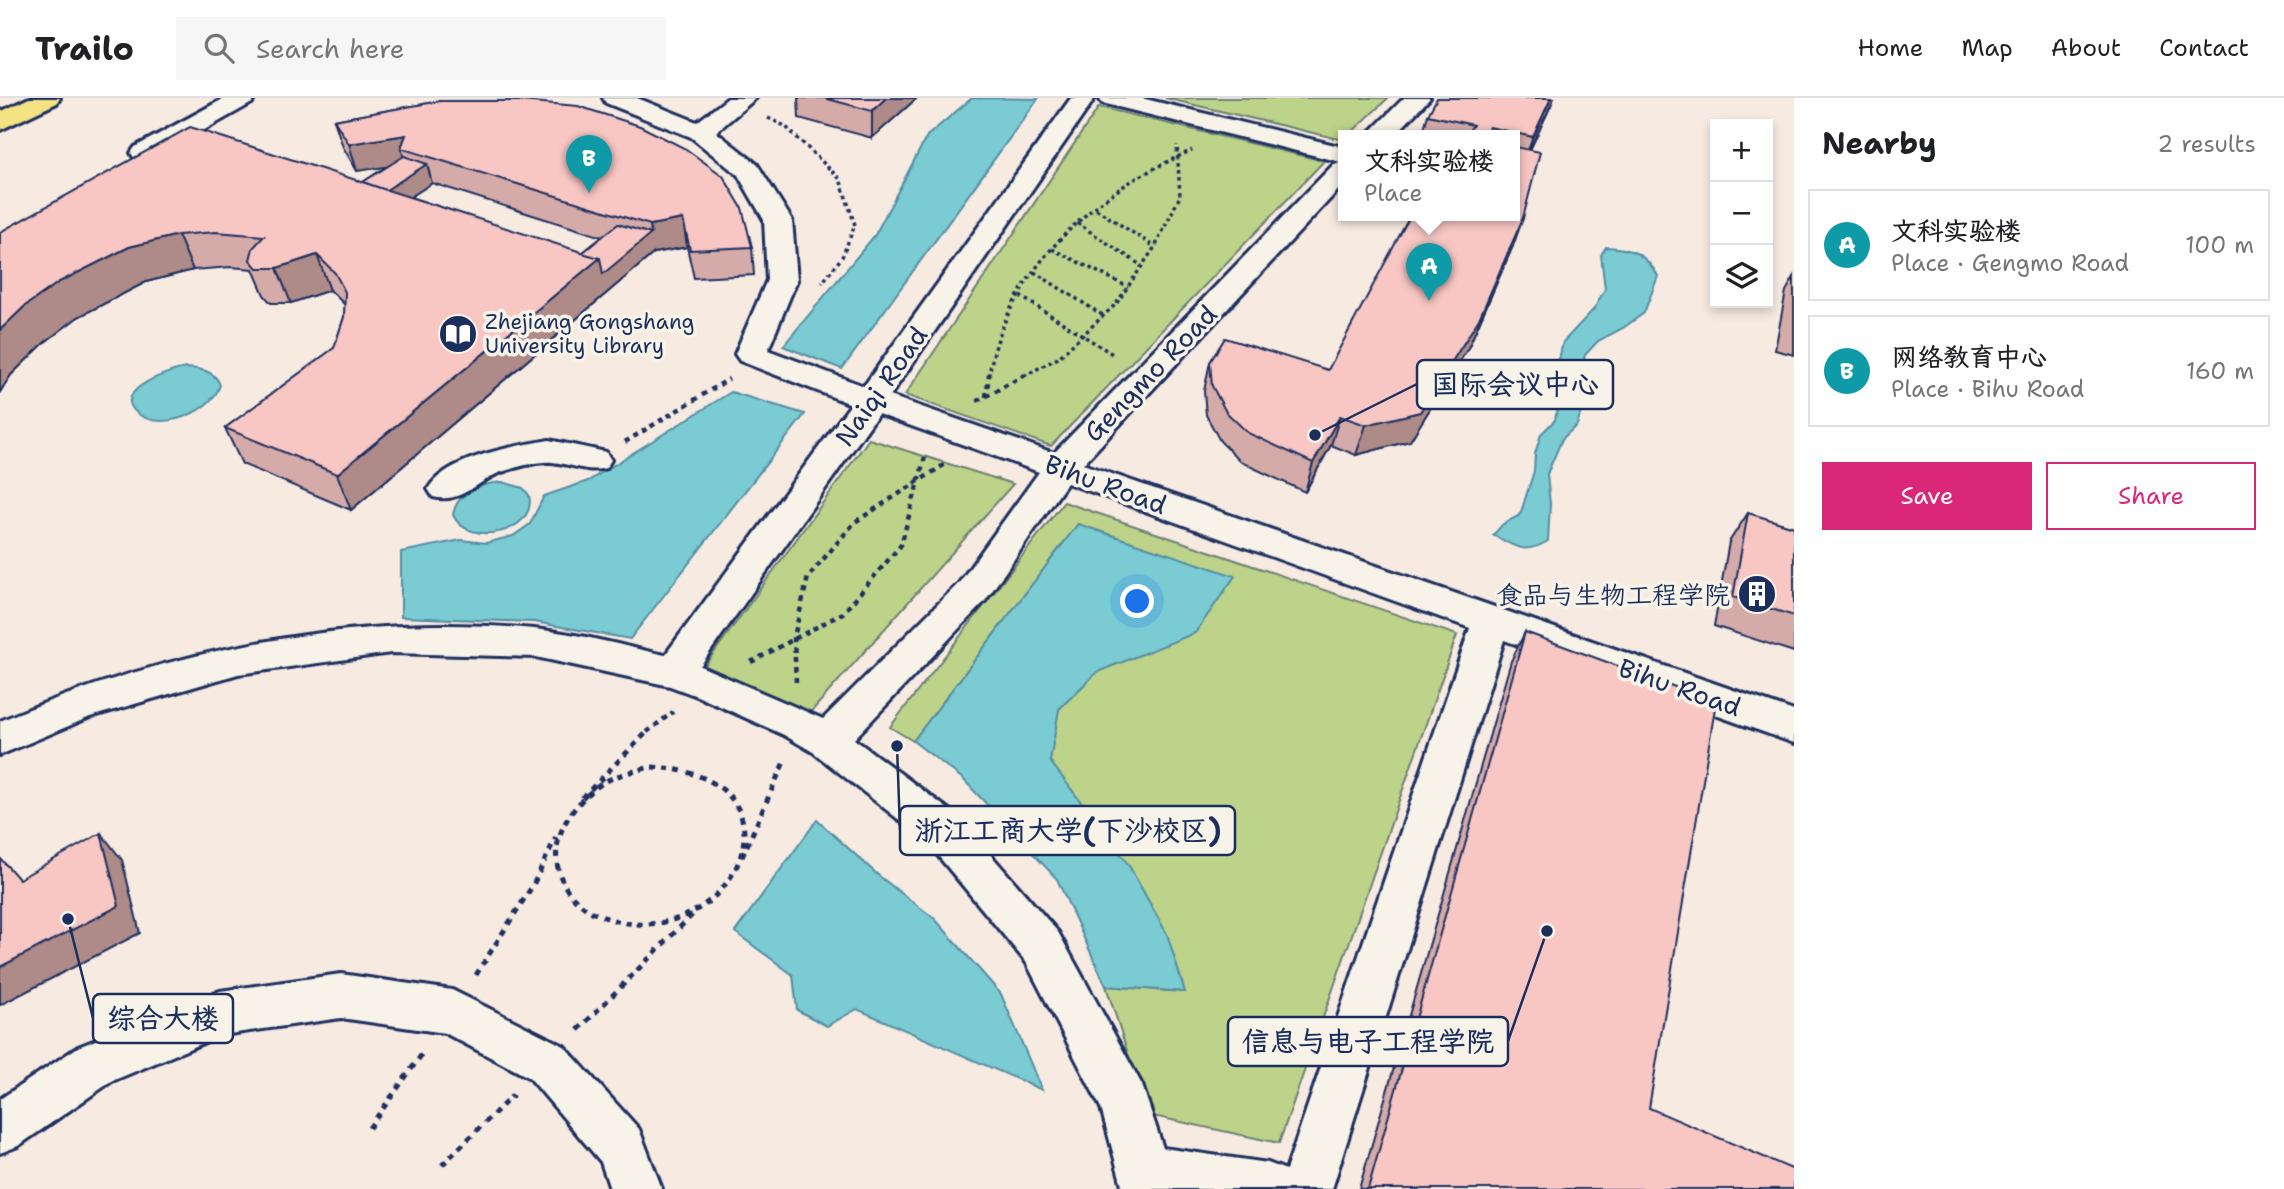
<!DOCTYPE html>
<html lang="en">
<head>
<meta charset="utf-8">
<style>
	body { margin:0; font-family:"Shantell Sans","LXGW WenKai TC",sans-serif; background:#f6f6f6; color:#202124 }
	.controls { position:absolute; right:21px; top:21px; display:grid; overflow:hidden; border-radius:0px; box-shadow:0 4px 10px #0003 }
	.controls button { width:63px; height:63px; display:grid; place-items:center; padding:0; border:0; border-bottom:2px solid #e0e0e0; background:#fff; color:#202124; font:35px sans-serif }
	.you { position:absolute; left:1138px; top:504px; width:24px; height:24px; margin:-18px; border:5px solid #fff; border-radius:50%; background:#1a73e8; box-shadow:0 0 0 10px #1a73e833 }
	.badge { display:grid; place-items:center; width:46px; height:46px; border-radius:50%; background:#db2777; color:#fff; font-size:23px; font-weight:700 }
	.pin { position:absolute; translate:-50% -58px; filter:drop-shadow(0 2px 4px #0008) }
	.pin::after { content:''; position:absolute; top:37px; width:24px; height:21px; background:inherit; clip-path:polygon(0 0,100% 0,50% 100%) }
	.popup { position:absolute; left:1338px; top:32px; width:182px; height:91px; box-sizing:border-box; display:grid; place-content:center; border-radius:0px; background:#fff; filter:drop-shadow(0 2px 5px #0005); font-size:23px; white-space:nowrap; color:#757577 }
	.popup b { font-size:26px; color:#202124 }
	.popup::after { content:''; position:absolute; left:50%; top:100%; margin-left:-14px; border:14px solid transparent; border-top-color:#fff }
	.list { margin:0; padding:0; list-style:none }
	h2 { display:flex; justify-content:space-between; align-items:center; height:91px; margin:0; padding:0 28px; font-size:30px }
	h2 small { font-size:23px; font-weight:400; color:#757577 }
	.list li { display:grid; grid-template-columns:46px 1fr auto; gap:21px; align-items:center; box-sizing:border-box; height:112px; margin:0 14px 14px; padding:0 14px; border:2px solid #e0e0e0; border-radius:0px }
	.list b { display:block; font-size:26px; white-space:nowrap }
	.list p { margin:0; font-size:23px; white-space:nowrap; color:#757577 }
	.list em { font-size:23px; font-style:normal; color:#757577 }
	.actions { display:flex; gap:14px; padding:21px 28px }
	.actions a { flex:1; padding:16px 0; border:2px solid #db2777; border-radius:0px; text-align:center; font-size:24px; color:#db2777 }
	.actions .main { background:#db2777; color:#fff }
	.icon { flex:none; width:38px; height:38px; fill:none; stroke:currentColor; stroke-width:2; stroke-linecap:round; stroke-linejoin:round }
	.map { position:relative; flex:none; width:1794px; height:1091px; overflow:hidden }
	header { display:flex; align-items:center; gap:42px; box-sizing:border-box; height:98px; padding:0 35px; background:#fff; border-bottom:2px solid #e0e0e0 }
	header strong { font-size:33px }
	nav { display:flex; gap:38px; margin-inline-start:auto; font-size:24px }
	.search { width:490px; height:63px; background:#f6f6f6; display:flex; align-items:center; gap:18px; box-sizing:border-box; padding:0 24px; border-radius:0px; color:#757577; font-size:26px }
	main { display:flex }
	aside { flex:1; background:#fff }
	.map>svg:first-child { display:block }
	.green { fill:#bdd389; stroke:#6c8174; stroke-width:2 }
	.water { fill:#7acbd2; stroke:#548da4; stroke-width:2 }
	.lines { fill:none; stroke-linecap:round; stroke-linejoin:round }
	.minor-casing { stroke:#1b2f5e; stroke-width:6 }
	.major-casing { stroke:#1b2f5e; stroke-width:6 }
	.path-far2 { stroke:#1b2f5e; stroke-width:3.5; stroke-dasharray:3.5 3.5; stroke-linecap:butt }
	.path-far1 { stroke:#1b2f5e; stroke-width:4.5; stroke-dasharray:5 5; stroke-linecap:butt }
	.path { stroke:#1b2f5e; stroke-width:5; stroke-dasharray:6 6; stroke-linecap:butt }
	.minor { fill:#f7f3e8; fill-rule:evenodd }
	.major { fill:#f4e382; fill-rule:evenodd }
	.wall { fill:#d5aba9; stroke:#1b2f5e; stroke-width:2; fill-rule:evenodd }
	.shaded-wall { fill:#ae8b89; stroke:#1b2f5e; stroke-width:2 }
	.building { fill:#f8c7c4; stroke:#1b2f5e; stroke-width:2 }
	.labels { text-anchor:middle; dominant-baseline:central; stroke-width:7; stroke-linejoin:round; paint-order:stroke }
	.far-poi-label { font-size:21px; fill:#1b2f5e; stroke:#f7f3e8; text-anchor:start }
	.street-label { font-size:26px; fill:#1b2f5e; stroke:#f7f3e8 }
	.poi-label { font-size:26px; fill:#1b2f5e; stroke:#f7f3e8; text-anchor:end }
	.leader { fill:none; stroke:#1b2f5e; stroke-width:2.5 }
	.callout-dot { fill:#1b2f5e; stroke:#f7f3e8; stroke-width:2.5 }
	.callout { fill:#f7f3e8; stroke:#1b2f5e; stroke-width:2.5 }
	.callout-label { font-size:28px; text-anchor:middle; font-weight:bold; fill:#1b2f5e }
</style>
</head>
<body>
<header>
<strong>Trailo</strong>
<div class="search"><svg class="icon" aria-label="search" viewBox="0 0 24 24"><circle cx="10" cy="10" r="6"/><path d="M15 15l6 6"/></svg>Search here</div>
<nav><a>Home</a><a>Map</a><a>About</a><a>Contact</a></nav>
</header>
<main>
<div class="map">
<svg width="1794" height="1091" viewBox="0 0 1794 1091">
	<rect width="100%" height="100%" fill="#f7eae1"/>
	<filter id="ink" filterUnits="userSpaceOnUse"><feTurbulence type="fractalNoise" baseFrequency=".0143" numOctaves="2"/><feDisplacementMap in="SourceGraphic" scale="14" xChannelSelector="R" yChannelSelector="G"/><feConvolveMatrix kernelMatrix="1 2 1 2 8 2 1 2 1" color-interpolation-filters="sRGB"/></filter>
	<g filter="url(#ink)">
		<g class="green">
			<polygon points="1165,0 1388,0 1349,37 1343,37 1343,42"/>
			<polygon points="1099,9 1324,63 1051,348 905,297"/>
			<polygon points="869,341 1013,386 810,615 703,570"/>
			<polygon points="1064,404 1457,537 1279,1045 1148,1017 1106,888 1184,894 1049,663 1059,611 1097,574 1194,535 1078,426 913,643 890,629"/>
		</g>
		<g class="water">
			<polygon points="972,0 1038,1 842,271 783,248 875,137 927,38"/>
			<path d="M 1606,149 C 1631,150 1645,155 1658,178 L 1644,215 L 1623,230 L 1598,243 L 1585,257 L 1580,280 L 1583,307 L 1577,327 L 1562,341 L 1547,376 L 1550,406 L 1548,443 C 1525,457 1515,449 1493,437 L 1503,426 L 1520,417 L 1534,373 L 1535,356 L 1541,336 L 1555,322 L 1559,299 L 1557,269 L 1563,244 L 1594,211 L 1605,191 L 1601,157 Z"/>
			<path d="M 186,270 C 201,271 214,272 220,287 C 212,314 161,335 137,315 C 109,292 172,272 186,270 Z"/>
			<polygon points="731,294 805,316 630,541 534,524 401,519 401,454 461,442 486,445 513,438 530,426 544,398 588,383"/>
			<path d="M 502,384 L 523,390 L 529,397 C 538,435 468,450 453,417 C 457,393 480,386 502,384 Z"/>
			<polygon points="1078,426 1235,478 1195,535 1097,574 1059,611 1050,663 1128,766 1167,836 1185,894 1106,888 1057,781 963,681 913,643"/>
			<polygon points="817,722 879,778 935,821 1001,896 1042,992 857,911 827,928 797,912 793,877 735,834"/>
		</g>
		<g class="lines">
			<defs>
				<g id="minor">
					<polygon points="225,0 255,0 252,5 153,61 144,63 135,61 131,55 135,49"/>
					<path d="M 603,0 L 637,0 L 697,24 L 728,0 L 756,0 L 716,34 L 757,66 L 792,122 L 797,182 L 768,252 L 864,288 L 1071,0 L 1095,0 L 890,298 L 1054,355 L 1334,66 L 1341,64 L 1102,5 L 1099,0 L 1141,0 L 1343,49 L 1343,87 L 1083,366 L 1794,613 L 1794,645 L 1504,542 L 1332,1091 L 1123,1091 L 1101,1010 L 1026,864 L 926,743 L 813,654 L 784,637 L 697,598 L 670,588 L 536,559 L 391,555 L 238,576 L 90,619 L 0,657 L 0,623 C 168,552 352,514 534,531 C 578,535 622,548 665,557 L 851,306 L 740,263 L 735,256 L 767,182 L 764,122 L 738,77 L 691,39 L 606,5 ZM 878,316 L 1039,374 L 959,485 L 823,621 L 700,568 ZM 1067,385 L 1470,530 L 1286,1072 L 1268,1065 L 1163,1050 L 1142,987 L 1058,834 L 956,717 L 854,641 L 985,503 Z"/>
					<polygon points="1404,0 1430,0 1395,37 1367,37"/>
					<path d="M 549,342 L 606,354 L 611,362 L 606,370 C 587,375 571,366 552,364 C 539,363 521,368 508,372 C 481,378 463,407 433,399 L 428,391 C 447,359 515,348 549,342 Z"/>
					<polygon points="341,876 452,892 564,948 639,1031 662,1091 610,1091 601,1064 530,980 445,935 341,920 222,937 112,983 18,1048 0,1055 0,1001 78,949 220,893"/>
				</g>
				<polygon id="major" points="29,0 60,0 57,5 0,32 0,14"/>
			</defs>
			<use href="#minor" class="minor-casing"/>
			<use href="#major" class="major-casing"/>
			<g class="path-far2">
				<polyline points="768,20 785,28 840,81 855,127 842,159 822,185"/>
				<polyline points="1096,111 1155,149"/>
				<polyline points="1077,125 1142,168"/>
				<polyline points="1052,151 1128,189"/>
				<polyline points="1034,174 1104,218"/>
				<polyline points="1020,198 1114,257"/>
				<path d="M 989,278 C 1001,197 1063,126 1130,84 C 1150,72 1171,62 1192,52"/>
				<polyline points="1024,278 1058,260 1116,206 1155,149 1180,98 1177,47"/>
			</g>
			<g class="path-far1">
				<polyline points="986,299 989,276"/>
				<polyline points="977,303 1027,276"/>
				<polyline points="625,344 729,281"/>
				<polyline points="751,564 843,515 901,447 925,359"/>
				<polyline points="796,584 794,539 808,479 855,424 947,365"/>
				<polyline points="647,634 673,614"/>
			</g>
			<g class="path">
				<path d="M 652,669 C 823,678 727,872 596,816 C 586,812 575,802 568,793 C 542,754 564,714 597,689 C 613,677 633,673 652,669 Z"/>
				<polyline points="582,700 649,632"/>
				<polyline points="742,759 784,664"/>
				<polyline points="476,877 533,787 556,739"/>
				<polyline points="578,932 695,814"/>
				<polyline points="369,1030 422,956"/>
				<polyline points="442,1067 513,997"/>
			</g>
			<use href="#minor" class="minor"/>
			<use href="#major" class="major"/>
		</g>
		<g class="wall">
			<polygon points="798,0 917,0 872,40 799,20"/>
			<path d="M 440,3 L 752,149 L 754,177 L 694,180 L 687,149 L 654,155 L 351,412 L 242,366 L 225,330 L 334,250 L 344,219 L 345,207 L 330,192 L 291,205 L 271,205 L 264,197 L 253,171 L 231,169 L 193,172 L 146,184 L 78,219 L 45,244 L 11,277 L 0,294 L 0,134 L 363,84 L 387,68 L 357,73 L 343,49 L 334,22 ZM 432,85 L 602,139 L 582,155 L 410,99 Z"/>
			<polygon points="1552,5 1530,52 1513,148 1468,250 1410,343 1356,357 1331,347 1305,394 1241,364 1220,343 1206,317 1204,293 1210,264 1328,272 1515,117 1515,37 1422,37 1428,17"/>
			<polygon points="1794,179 1794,257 1775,252 1786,193"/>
			<polygon points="1748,415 1794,429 1794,554 1714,528 1729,444"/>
			<polygon points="1525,534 1649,1010 1794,1091 1359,1091 1511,563"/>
		</g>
		<g class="shaded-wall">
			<polygon points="886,0 917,0 872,40 872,13"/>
			<polygon points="1551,0 1554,0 1552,5 1523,66 1533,39"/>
			<polygon points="406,37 401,50 406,66 357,73 349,46"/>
			<polygon points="427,66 432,85 378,120 372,101"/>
			<polygon points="1523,120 1513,148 1468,250 1410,343 1356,357 1366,327"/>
			<polygon points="683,121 687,149 654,155 351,412 337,376 600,160 651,136 650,127"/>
			<polygon points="178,137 193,172 146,184 78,219 45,244 11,277 0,294 0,232 25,208 59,184 129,149"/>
			<polygon points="317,157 330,192 291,205 277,170"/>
			<polygon points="1340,318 1331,347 1305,394 1313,365"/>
			<polygon points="101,735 122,762 140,835 0,907 0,869"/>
		</g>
		<g class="building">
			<polygon points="824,0 886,0 872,13"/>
			<polygon points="1437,0 1551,0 1533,39 1489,29 1486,37 1466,37 1473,27 1428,17"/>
			<polygon points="440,3 520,3 578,8 640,28 686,51 723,78 742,110 752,149 690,152 683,121 650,127 401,50 406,37 349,46 334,22"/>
			<polygon points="190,29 600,160 337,376 225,330 334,250 344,219 345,194 335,175 317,157 277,170 257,170 250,162 253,150 264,138 216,134 178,137 129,149 59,184 25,208 0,232 0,134"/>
			<polygon points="1515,49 1540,54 1523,120 1479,221 1420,314 1366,327 1340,318 1313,365 1248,335 1226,314 1212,288 1210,264 1225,240 1328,272 1404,129 1411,117 1515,117"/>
			<polygon points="404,58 427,66 386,92 363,84"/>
			<polygon points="618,126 651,136 603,176 600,160 582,155"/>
			<polygon points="1748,415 1794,429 1794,518 1733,499"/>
			<polygon points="1525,534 1716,604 1649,1010 1794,1072 1794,1091 1368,1091"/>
			<polygon points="101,735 119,808 0,869 0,760 19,781"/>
		</g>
	</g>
	<defs>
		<symbol id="library-disc" viewBox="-11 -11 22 22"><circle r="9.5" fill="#1b2f5e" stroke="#f7f3e8"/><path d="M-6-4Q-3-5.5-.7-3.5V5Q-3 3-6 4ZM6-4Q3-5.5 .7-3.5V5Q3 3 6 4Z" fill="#fff"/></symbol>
		<symbol id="building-disc" viewBox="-11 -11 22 22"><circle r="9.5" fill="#1b2f5e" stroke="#f7f3e8"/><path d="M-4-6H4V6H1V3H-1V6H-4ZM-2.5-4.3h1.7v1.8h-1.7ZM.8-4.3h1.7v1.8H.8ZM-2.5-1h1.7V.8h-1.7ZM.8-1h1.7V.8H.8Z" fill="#fff"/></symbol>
	</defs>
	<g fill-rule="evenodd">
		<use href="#library-disc" x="436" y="214" width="44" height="44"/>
		<use href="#building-disc" x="1735" y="474" width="44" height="44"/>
	</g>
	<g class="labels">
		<g class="far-poi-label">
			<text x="485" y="224">Zhejiang Gongshang<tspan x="485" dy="24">University Library</tspan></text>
		</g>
		<g class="street-label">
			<text transform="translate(1150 275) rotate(-46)">Gengmo Road</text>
			<text transform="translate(881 288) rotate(-55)">Naiqi Road</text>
			<text transform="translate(1106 386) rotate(20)">Bihu Road</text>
			<text transform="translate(1680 589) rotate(19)">Bihu Road</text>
		</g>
		<g class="poi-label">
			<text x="1730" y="496">食品与生物工程学院</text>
		</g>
	</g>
	<path class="leader" d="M1315 337L1417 286M897 648L900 732M68 821L93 920M1547 833L1508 943"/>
	<g class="callout-dot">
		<circle cx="1315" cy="337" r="7"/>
		<circle cx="897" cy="648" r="7"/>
		<circle cx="68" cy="821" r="7"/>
		<circle cx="1547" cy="833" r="7"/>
	</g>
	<g class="callout">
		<rect x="1417" y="262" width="196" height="49" rx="7"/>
		<rect x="900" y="708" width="335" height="49" rx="7"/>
		<rect x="93" y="896" width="140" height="49" rx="7"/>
		<rect x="1228" y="919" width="280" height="49" rx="7"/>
	</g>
	<g class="callout-label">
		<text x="1515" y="296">国际会议中心</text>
		<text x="1068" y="742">浙江工商大学(下沙校区)</text>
		<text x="163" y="930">综合大楼</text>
		<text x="1368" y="953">信息与电子工程学院</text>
	</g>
</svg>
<div class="controls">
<button>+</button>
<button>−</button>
<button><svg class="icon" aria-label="layers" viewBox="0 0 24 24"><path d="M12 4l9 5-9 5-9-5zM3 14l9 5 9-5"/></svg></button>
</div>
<div class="you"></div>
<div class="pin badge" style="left:1429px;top:203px;background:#0f9aa8">A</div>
<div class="popup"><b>文科实验楼</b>Place</div>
<div class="pin badge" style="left:589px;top:95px;background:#0f9aa8">B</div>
</div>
<aside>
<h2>Nearby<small>2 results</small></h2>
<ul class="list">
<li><span class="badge" style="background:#0f9aa8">A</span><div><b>文科实验楼</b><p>Place · Gengmo Road</p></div><em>100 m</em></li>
<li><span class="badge" style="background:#0f9aa8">B</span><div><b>网络教育中心</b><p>Place · Bihu Road</p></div><em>160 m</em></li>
</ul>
<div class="actions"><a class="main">Save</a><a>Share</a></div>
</aside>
</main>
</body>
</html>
